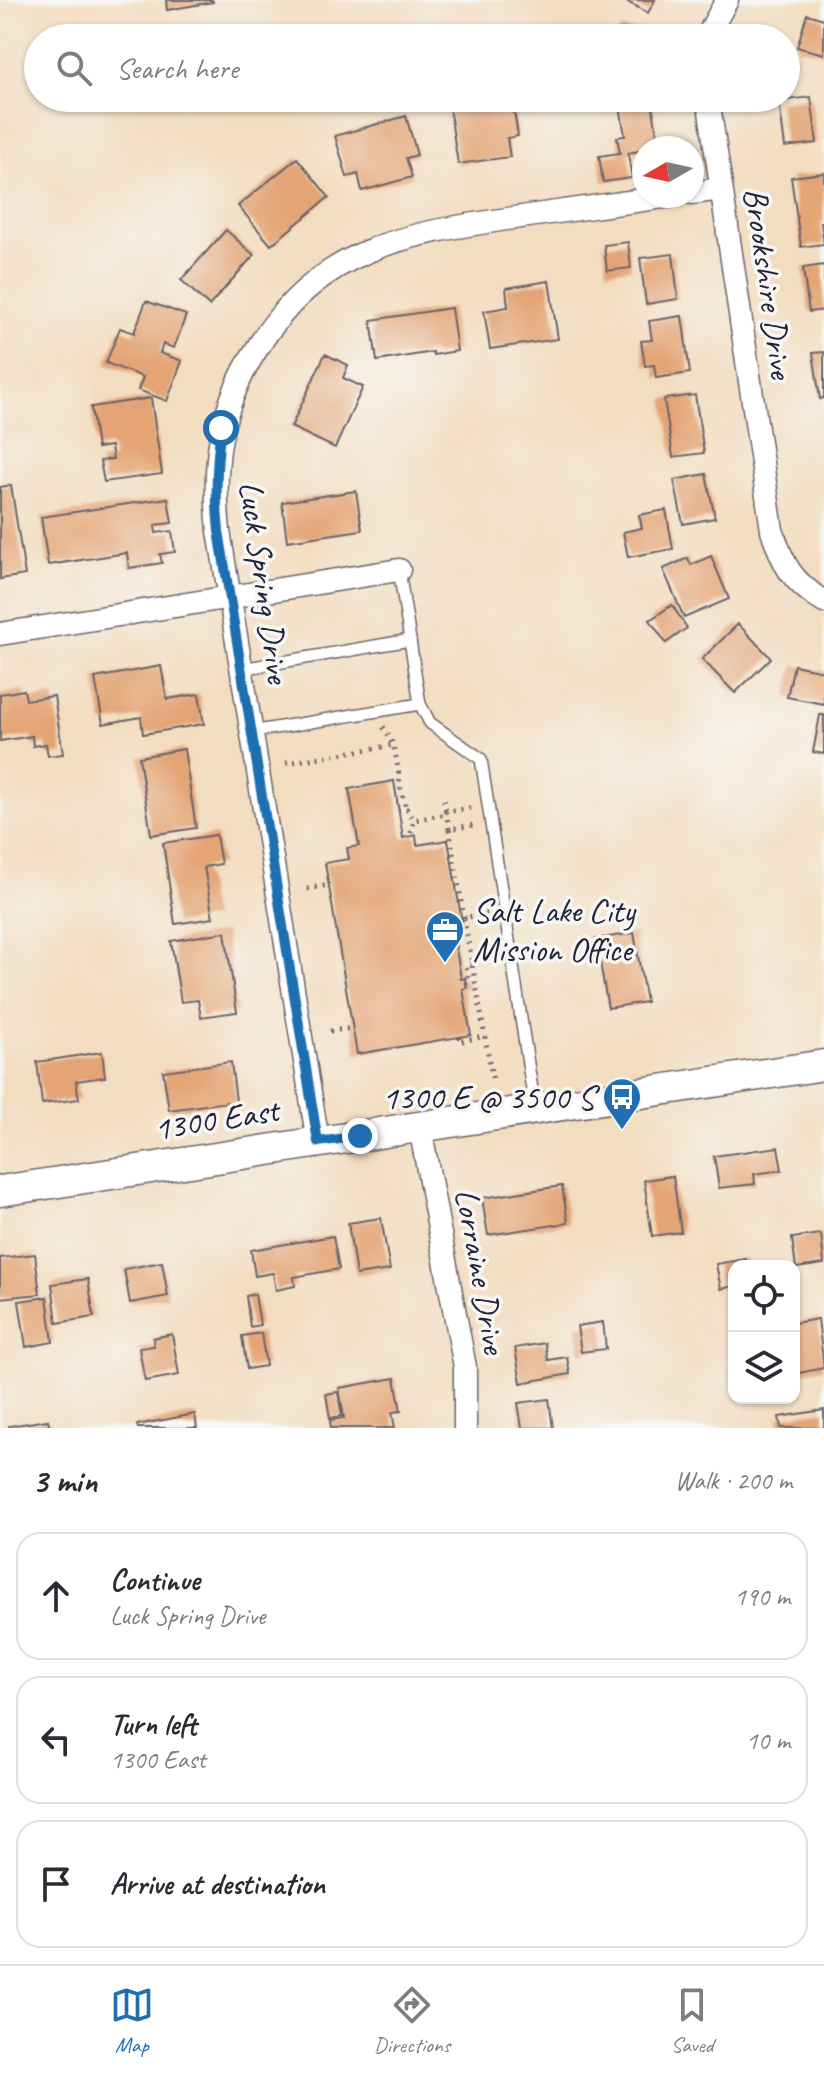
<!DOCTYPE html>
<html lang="en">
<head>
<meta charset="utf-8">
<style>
	body { margin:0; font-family:Caveat,sans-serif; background:#f7f7f7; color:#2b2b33 }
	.controls { position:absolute; right:24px; bottom:24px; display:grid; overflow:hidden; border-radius:16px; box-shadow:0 2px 6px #0004 }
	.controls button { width:72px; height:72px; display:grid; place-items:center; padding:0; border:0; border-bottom:2px solid #e1e1e2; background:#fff; color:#2b2b33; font:40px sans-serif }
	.compass { position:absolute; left:632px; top:136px; width:72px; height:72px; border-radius:50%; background:#fff; box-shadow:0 2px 6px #0004; rotate:261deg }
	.stop { position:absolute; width:24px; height:24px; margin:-18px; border:6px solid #1f6fb2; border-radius:50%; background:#fff }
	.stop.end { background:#1f6fb2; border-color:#fff; box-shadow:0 2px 8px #0008 }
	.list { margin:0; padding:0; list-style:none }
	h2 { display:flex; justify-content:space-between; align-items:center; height:104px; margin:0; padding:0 32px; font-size:34px }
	h2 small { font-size:26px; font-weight:400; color:#7c7c81 }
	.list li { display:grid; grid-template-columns:52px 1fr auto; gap:24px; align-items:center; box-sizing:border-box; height:128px; margin:0 16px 16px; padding:0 16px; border:2px solid #e1e1e2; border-radius:24px }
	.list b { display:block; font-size:30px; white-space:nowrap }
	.list p { margin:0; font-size:26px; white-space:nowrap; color:#7c7c81 }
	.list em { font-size:26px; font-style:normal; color:#7c7c81 }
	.icon { flex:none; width:44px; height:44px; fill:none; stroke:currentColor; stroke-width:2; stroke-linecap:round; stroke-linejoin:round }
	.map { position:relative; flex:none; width:824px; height:1428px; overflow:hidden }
	.search { position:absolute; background:#fff; box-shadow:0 2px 6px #0004; left:24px; right:24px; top:24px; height:88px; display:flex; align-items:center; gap:20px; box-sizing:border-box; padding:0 28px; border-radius:44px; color:#7c7c81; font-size:30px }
	.sheet { height:536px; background:#fff }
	nav { display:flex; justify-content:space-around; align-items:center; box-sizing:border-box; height:112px; border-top:2px solid #e1e1e2; background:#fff; font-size:22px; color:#7c7c81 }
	nav a { display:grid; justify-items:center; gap:4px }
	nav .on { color:#1f6fb2 }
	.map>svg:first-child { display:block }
	.building { fill:#e4a474 }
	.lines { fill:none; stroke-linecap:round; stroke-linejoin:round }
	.lane-casing { stroke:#6b636a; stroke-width:14 }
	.street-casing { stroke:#6b636a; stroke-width:25 }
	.secondary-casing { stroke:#6b636a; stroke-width:33 }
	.path { stroke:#6b636a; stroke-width:5; stroke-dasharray:2 6; stroke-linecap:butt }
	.lane { stroke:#fff; stroke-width:11 }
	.street { stroke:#fff; stroke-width:22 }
	.secondary { stroke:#fff; stroke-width:30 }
	.route { stroke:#1f6fb2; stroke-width:10 }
	.labels { text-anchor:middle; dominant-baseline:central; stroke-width:7; stroke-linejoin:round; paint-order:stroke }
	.street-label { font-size:34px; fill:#22223b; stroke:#f6f6f2 }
	.poi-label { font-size:34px; fill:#22223b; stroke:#f6f6f2; text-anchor:start }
</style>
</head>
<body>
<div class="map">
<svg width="824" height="1428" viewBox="0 0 824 1428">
	<rect width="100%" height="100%" fill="#f6f6f2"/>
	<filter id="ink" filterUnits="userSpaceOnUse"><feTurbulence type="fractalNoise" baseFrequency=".0125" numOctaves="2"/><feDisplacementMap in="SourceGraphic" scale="16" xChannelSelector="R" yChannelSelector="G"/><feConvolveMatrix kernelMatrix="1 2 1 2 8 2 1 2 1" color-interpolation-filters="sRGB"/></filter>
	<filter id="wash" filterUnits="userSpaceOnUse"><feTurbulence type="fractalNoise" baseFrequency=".006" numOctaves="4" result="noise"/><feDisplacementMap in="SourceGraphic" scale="32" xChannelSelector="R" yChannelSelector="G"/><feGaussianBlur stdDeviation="1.8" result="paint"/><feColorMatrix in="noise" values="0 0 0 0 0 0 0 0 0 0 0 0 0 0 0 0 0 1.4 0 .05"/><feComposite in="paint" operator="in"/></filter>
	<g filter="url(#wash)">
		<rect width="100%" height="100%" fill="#f3ddc0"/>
		<g id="blocks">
			<g class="building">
				<polygon points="166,0 212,0 213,2 167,10"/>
				<polygon points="624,0 655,0 648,13"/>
				<polygon points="807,14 824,19 824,54 797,47"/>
				<polygon points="619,29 650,30 650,38 619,38"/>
				<polygon points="811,97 817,143 785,147 779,101"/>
				<polygon points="490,98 512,98 518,136 507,138 510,157 458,164 449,106"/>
				<polygon points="652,101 659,148 644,148 644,150 628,153 632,178 603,182 599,156 620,153 617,137 625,136 620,106"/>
				<polygon points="406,116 417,155 406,158 412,177 362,191 358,174 347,177 335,136"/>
				<polygon points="297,158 329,197 271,245 238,206"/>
				<polygon points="824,173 824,222 821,222 824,244 801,247 791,177"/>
				<polygon points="226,230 254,255 209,306 181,280"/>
				<polygon points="628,242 631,268 607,271 604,245"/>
				<polygon points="673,254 678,299 646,304 640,258"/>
				<polygon points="824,265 824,310 809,312 803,268"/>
				<polygon points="549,281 558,339 490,349 484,311 508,307 506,288"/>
				<polygon points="146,301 186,315 174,348 163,344 160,353 182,361 167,401 138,390 143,377 106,363 120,328 134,333"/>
				<polygon points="451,308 457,351 433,355 433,352 377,361 371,320"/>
				<polygon points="682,316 690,373 656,378 654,365 645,366 641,341 652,340 649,321"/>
				<polygon points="824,352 824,398 820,399 813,353"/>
				<polygon points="325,354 348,365 343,378 363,387 335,448 291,427"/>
				<polygon points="695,395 704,453 673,457 664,399"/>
				<polygon points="151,398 162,474 104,482 100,461 113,459 111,446 97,448 91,407"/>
				<polygon points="706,474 715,518 683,524 674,480"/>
				<polygon points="11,485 25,575 0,579 0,487"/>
				<polygon points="356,491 362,530 287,541 282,502"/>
				<polygon points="168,498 172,523 155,525 156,533 172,531 175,552 160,554 162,563 129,568 127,553 48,565 41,517"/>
				<polygon points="666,510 673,549 628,557 623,532 642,528 639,515"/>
				<polygon points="711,556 729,599 684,618 663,569 688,558 691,565"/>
				<polygon points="672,605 687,628 666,643 650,620"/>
				<polygon points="738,624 771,658 735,693 702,659"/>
				<polygon points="794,665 824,671 824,704 787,697"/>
				<polygon points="161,666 167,699 199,694 204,724 143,734 141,717 103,724 95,678"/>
				<polygon points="24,690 26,700 54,696 63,754 48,756 46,744 33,746 32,736 0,741 0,694"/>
				<polygon points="820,715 824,715 824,754 813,752"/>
				<polygon points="184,749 196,828 151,835 139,757"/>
				<polygon points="394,781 403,838 416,835 417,845 448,840 462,922 452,924 461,979 465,978 467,988 463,989 471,1035 357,1054 325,863 349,859 347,848 359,846 349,789"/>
				<polygon points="216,835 221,864 204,867 213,918 175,924 163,843"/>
				<polygon points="225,932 237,1012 201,1017 198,1000 181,1002 171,941"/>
				<polygon points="634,933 646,1002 608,1008 596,939"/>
				<polygon points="102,1052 105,1077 76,1081 79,1099 42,1104 37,1062"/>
				<polygon points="231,1062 236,1101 169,1110 163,1071"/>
				<polygon points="778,1147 782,1170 754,1174 755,1184 719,1188 714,1156"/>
				<polygon points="673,1176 681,1232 652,1236 644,1180"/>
				<polygon points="562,1186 568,1223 488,1235 482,1198"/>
				<polygon points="381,1218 390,1270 356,1275 348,1223"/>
				<polygon points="821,1234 824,1264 796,1268 792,1238"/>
				<polygon points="333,1236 339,1269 294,1277 295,1286 276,1290 273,1273 255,1276 251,1250"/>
				<polygon points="35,1254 40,1294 0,1298 0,1258"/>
				<polygon points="746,1259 748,1266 734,1266 734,1286 721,1289 716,1264"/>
				<polygon points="162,1262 168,1296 130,1303 124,1269"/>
				<polygon points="88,1279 94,1317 57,1323 52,1284"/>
				<polygon points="255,1294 260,1325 250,1327 246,1296"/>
				<polygon points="47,1297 53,1342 26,1347 19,1301"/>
				<polygon points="818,1319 824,1368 794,1374 794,1323"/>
				<polygon points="603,1322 606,1349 581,1352 577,1326"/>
				<polygon points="261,1333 266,1366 247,1369 242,1336"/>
				<polygon points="172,1334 179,1375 145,1381 139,1348 154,1346 153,1338"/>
				<polygon points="545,1343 548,1360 567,1357 570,1374 521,1383 515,1348"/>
				<polygon points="395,1378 401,1411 392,1412 395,1428 331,1428 330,1420 344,1418 339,1388"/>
				<polygon points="338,1392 342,1416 330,1418 326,1394"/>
				<polygon points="549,1399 553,1428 522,1428 518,1403"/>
				<polygon points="824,1410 824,1428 781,1428 779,1417"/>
				<polygon points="195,1414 197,1428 138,1428 137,1425"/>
				<polygon points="48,1420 50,1428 9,1428 9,1426"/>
			</g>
		</g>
	</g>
	<g filter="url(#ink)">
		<use href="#blocks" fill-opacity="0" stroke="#6b636a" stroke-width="2"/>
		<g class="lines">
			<defs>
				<g id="lane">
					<polyline points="399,570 420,704 430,723 481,759 535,1109"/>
					<polyline points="241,669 410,640"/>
					<polyline points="251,732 420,704"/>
				</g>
				<g id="street">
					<polyline points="710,38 712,27 727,0"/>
					<path d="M 708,98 L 772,530 C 783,565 792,582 824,602"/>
					<polyline points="692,193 721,189"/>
					<polyline points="0,634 399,570"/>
					<polyline points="420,1127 465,1367 465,1428"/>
					<path d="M 318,1142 L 219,531 C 212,463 219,409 256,350 C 319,247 404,234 514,218 C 567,211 619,203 671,196"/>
				</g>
				<polyline id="secondary" points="0,1191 824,1065"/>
			</defs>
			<use href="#lane" class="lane-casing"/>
			<use href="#street" class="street-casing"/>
			<use href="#secondary" class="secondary-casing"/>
			<g class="path">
				<path d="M 383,727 C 402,749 395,783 407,809"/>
				<polyline points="286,763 393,745"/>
				<polyline points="444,800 446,812"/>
				<polyline points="398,810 407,809 414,820"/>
				<polyline points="449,829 446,812 470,808"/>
				<polyline points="411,833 414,820 447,814"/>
				<polyline points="307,889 329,885"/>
				<polyline points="487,913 464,918 493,1082"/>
				<polyline points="464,918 449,829 473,825"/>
				<polyline points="466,983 469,982 466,965 472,964"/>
				<polyline points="330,1031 353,1028"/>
				<polyline points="459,1037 459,1042 485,1036"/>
			</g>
			<use href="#lane" class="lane"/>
			<use href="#street" class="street"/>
			<use href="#secondary" class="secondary"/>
		</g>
	</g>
	<g class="lines" filter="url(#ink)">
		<path class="route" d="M 221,428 C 216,463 215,495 219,531 L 318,1142 L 360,1136"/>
	</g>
	<defs>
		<symbol id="office-pin" viewBox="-11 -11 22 30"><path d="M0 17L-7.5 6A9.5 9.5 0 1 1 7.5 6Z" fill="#1f6fb2" stroke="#f6f6f2"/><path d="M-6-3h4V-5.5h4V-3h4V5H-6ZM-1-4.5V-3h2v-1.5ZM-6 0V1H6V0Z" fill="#fff"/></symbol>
		<symbol id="bus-pin" viewBox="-11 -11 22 30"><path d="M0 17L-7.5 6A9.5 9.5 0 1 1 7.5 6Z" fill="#1f6fb2" stroke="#f6f6f2"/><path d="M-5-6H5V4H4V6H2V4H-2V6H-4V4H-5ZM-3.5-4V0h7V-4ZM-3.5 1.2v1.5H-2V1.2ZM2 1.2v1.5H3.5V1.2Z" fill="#fff"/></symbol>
	</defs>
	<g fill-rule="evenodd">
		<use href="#office-pin" x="423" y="908" width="44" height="60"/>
		<use href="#bus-pin" x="600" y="1075" width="44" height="60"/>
	</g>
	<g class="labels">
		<g class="street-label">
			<text transform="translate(769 283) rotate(82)">Brookshire Drive</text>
			<text transform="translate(265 582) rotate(82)">Luck Spring Drive</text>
			<text transform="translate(216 1119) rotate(-9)">1300 East</text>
			<text transform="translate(481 1271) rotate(80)">Lorraine Drive</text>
		</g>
		<g class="poi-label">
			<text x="473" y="910">Salt Lake City<tspan x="473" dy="39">Mission Office</tspan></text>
			<text x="594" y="1097" text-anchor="end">1300 E @ 3500 S</text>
		</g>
	</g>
</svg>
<div class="controls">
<button><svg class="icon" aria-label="locate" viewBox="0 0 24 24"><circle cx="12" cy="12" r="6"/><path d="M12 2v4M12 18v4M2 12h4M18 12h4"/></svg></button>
<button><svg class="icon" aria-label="layers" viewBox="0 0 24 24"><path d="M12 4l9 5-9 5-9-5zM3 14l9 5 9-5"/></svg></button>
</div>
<svg class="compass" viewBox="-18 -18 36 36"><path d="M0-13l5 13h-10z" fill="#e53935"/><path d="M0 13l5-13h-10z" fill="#7c7c81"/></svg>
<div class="stop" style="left:221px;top:428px"></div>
<div class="stop end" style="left:360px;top:1136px"></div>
<div class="search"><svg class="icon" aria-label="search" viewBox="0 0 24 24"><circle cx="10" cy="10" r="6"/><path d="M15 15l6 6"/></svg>Search here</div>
</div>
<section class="sheet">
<h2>3 min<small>Walk · 200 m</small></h2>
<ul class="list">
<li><svg class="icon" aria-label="ahead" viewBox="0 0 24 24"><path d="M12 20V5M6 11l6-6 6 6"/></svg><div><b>Continue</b><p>Luck Spring Drive</p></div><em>190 m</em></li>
<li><svg class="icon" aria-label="left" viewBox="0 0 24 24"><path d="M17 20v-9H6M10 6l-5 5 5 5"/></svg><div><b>Turn left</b><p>1300 East</p></div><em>10 m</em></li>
<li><svg class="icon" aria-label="arrive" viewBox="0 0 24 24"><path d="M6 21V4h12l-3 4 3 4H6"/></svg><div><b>Arrive at destination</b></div></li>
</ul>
</section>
<nav>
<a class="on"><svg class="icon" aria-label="map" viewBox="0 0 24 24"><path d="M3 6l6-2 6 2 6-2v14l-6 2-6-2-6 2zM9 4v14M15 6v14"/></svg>Map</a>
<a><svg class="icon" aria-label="directions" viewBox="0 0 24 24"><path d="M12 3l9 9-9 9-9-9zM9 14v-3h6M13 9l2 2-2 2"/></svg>Directions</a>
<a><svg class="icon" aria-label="saved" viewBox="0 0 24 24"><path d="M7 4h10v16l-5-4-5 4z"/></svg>Saved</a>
</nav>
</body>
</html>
